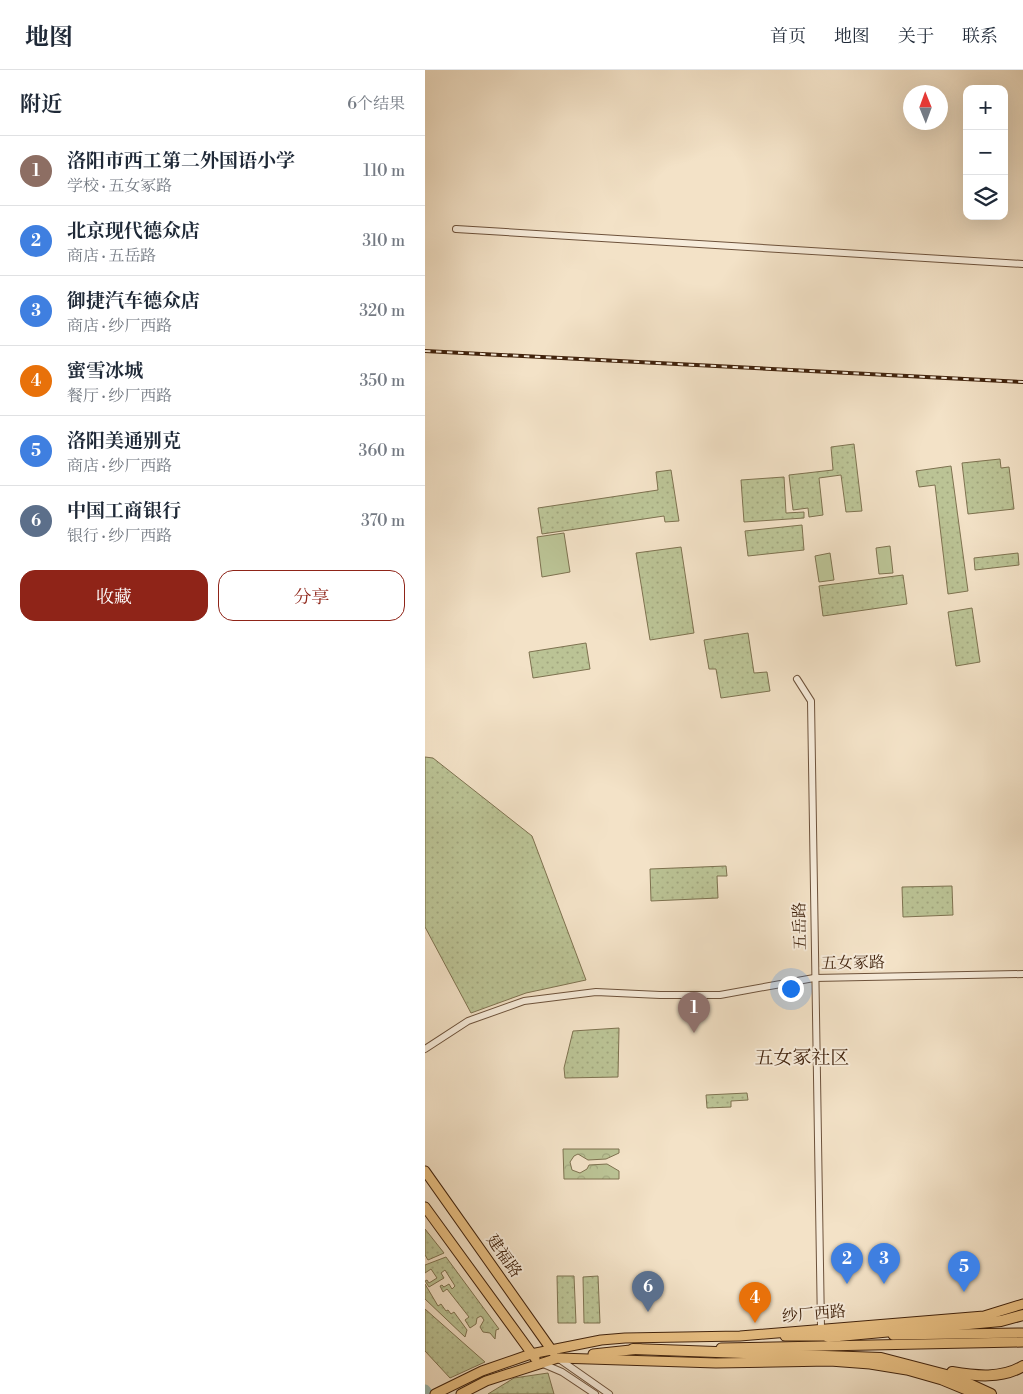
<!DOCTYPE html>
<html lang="zh">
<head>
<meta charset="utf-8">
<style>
	body { margin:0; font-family:"Libre Bodoni","Noto Serif SC",serif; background:#f2f2f3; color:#1f2937 }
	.controls { position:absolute; right:15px; top:15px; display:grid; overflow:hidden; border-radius:10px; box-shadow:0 5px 20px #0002 }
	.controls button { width:45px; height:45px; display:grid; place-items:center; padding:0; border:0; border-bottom:1px solid #e0e1e3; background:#fff; color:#1f2937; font:25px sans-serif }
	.compass { position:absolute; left:478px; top:15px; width:45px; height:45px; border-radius:50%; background:#fff; box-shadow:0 5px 20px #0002; rotate:359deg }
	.you { position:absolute; left:365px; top:918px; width:18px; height:18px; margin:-12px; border:4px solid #fff; border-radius:50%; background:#1a73e8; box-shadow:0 0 0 8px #1a73e833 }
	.badge { display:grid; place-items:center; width:32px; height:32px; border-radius:50%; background:#8f2418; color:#fff; font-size:16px; font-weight:700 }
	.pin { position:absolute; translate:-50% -41px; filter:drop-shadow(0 1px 2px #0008) }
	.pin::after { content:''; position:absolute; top:26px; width:18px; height:15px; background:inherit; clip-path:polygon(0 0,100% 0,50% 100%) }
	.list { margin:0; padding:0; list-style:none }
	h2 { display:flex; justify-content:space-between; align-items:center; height:65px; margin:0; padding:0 20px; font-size:21px }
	h2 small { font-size:16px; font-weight:400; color:#747a83 }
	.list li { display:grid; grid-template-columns:32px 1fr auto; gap:15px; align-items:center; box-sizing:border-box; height:70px; padding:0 20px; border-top:1px solid #e0e1e3 }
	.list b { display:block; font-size:19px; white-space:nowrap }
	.list p { margin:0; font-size:16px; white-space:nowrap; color:#747a83 }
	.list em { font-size:16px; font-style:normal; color:#747a83 }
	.actions { display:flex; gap:10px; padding:15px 20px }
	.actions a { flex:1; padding:11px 0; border:1px solid #8f2418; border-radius:15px; text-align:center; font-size:18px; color:#8f2418 }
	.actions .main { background:#8f2418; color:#fff }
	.icon { flex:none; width:28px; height:28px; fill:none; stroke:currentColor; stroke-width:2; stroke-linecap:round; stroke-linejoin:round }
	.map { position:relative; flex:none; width:598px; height:1324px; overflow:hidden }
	header { display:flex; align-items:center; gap:30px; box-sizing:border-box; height:70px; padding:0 25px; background:#fff; border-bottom:1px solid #e0e1e3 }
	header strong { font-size:24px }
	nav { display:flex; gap:28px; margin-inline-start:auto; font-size:18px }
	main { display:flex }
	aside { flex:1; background:#fff }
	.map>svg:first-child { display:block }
	.grass { fill:url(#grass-dots); stroke:#7e7250 }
	.forest { fill:url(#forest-crowns); stroke:#7e7250 }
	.garden { fill:#bbc395; stroke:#7e7250 }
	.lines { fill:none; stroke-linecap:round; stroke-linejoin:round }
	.river { stroke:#9bbdb7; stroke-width:11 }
	.minor-casing { stroke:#6d523b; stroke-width:8 }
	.major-casing { stroke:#40220c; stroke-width:11 }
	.highway-casing { stroke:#40220c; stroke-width:12 }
	.minor { stroke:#f7ecdb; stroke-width:6 }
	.major { stroke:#eac184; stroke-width:9 }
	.highway { stroke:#eac184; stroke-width:10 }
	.rail-casing { stroke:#40220c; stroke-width:4 }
	.rail { stroke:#f7ecdb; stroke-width:2; stroke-dasharray:5.5; stroke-linecap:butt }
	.labels { text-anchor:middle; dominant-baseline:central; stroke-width:4; stroke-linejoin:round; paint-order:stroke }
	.street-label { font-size:16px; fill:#40220c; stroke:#f7ecdb }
	.quarter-label { font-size:19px; fill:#40220c; stroke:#f7ecdb }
</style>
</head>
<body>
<header>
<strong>地图</strong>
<nav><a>首页</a><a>地图</a><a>关于</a><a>联系</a></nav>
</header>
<main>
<aside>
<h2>附近<small>6个结果</small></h2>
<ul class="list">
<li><span class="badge" style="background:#8d6e63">1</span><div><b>洛阳市西工第二外国语小学</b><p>学校 · 五女冢路</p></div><em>110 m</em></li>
<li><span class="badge" style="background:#3f7fe0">2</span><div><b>北京现代德众店</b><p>商店 · 五岳路</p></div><em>310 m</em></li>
<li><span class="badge" style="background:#3f7fe0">3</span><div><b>御捷汽车德众店</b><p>商店 · 纱厂西路</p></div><em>320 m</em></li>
<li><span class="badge" style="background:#e8710a">4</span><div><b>蜜雪冰城</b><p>餐厅 · 纱厂西路</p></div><em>350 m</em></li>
<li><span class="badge" style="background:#3f7fe0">5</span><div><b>洛阳美通别克</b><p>商店 · 纱厂西路</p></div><em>360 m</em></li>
<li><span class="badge" style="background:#5c6f8a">6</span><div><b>中国工商银行</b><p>银行 · 纱厂西路</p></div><em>370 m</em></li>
</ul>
<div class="actions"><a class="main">收藏</a><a>分享</a></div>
</aside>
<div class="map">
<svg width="598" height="1324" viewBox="0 0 598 1324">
	<defs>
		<pattern id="grass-dots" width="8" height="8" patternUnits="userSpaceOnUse" patternTransform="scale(1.25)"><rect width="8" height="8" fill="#bbc395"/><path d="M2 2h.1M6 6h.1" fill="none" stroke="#a2a77f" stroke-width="1.8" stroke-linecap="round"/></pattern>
		<pattern id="forest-crowns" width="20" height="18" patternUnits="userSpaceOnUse" patternTransform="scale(1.25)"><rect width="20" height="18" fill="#bbc395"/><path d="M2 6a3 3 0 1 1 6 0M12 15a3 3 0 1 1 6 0" fill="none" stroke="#a2a77f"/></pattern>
	</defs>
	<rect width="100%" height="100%" fill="#f3e2c7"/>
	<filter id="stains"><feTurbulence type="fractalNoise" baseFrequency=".004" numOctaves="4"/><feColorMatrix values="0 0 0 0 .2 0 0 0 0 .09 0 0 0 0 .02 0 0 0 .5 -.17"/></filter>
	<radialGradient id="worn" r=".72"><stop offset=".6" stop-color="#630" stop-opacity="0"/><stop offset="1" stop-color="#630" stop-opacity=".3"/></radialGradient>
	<g class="grass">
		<polygon points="429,374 437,441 421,442 416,405 394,408 398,445 384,447 383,438 368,440 364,405 408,400 406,377"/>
		<polygon points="575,389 576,398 584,397 589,439 543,444 537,393"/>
		<polygon points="526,396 543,521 523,524 510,415 494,417 491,401"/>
		<polygon points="246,400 254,451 240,452 239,446 117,464 113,438 233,420 231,402"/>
		<polygon points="359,407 361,443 379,442 379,448 319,452 316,410"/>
		<polygon points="377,455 379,480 323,486 320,461"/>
		<polygon points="256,477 269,563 225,570 211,483"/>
		<polygon points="593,483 594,495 550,500 549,488"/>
		<polygon points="478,505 482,534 398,546 394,516"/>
		<polygon points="547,538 555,592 531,596 523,542"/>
		<polygon points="323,563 329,603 342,602 345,621 296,628 291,599 284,599 279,570"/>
		<polygon points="161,573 165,599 108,608 104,582"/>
		<polygon points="0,687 8,688 107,766 161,910 101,923 46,943 0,857"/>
		<polygon points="301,796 302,806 292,806 293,828 226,831 225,799"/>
		<polygon points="527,816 528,845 478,847 477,817"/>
		<polygon points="194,958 193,1007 140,1008 139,998 148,961"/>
		<polygon points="322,1023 323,1030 306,1031 306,1037 282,1038 281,1025"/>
		<polygon points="0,1159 19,1183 3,1190 0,1185"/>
		<polygon points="21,1187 74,1259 71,1260 70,1269 65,1263 58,1262 55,1257 59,1250 56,1246 52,1248 51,1254 45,1258 40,1250 44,1247 22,1219 18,1222 15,1216 17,1215 19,1217 24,1214 27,1219 30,1216 20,1200 16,1203 19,1208 4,1217 0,1211 2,1210 4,1213 12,1208 6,1199 0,1203 0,1195"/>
		<polygon points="132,1206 149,1206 151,1253 133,1253"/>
		<polygon points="173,1206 175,1253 159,1253 158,1207"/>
		<polygon points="0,1214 13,1236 16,1234 21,1241 23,1240 26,1244 29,1242 42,1260 40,1267 0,1229"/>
		<polygon points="0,1239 60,1292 25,1308 0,1281"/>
		<polygon points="123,1303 129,1324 63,1324 89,1308"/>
	</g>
	<polygon class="forest" points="138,1079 194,1079 194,1083 181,1089 163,1090 153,1084 149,1086 145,1092 147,1100 155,1103 162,1099 164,1095 182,1094 194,1101 194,1109 139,1109"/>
	<g class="garden">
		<polygon points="139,463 145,502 117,507 112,467"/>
		<polygon points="465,476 468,503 454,504 451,478"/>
		<polygon points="405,483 409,510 394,512 390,486"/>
	</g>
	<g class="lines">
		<polyline class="river" points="0,1320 3,1324"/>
		<defs>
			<g id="minor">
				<polyline points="31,159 598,194"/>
				<polyline points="372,609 386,631 396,1258"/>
				<polyline points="0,979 43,951 99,931 171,922 235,925 295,925 389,908 598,904"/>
				<polyline points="134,1289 184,1324"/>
				<polyline points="116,1293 137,1302 170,1324"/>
			</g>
			<g id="major">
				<polyline points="0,1101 128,1282"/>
				<polyline points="0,1137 110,1288"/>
				<polyline points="468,1265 598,1263"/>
				<polyline points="360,1266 410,1266"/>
				<polyline points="296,1278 598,1272"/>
				<polyline points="168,1284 215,1279"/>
				<polyline points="10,1324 57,1301 106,1284 176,1270 200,1268 315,1266 559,1246 598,1234"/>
				<polyline points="36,1324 61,1311 133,1288 291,1293 405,1291 445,1294 482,1300 517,1310 551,1324"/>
			</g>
			<g id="highway">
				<polyline points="403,1267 576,1251 598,1245"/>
				<polyline points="208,1279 456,1288 529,1307 566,1324"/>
				<path d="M 527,1302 C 550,1306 577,1309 598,1296"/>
			</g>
		</defs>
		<use href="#minor" class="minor-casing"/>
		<use href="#major" class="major-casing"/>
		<use href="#highway" class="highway-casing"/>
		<use href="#minor" class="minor"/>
		<use href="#major" class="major"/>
		<use href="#highway" class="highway"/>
		<defs>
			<polyline id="rail" points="0,281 598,312"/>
		</defs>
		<use href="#rail" class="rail-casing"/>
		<use href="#rail" class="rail"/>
	</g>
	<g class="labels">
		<g class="street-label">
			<text transform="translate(375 856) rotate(-91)">五岳路</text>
			<text transform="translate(428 893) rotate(-1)">五女冢路</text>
			<text transform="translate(79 1186) rotate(55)">建福路</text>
			<text transform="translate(389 1244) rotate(-5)">纱厂西路</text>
		</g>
		<g class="quarter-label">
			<text x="377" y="988">五女冢社区</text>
		</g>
	</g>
	<rect width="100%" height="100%" filter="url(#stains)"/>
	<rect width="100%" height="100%" fill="url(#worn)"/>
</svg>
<div class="controls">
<button>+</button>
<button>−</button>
<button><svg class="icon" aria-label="layers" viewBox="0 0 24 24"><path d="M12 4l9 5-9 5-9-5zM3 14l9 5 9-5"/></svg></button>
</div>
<svg class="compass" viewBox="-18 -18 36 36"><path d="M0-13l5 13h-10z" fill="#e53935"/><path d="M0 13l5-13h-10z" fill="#747a83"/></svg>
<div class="you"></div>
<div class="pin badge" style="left:269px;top:963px;background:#8d6e63">1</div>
<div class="pin badge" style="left:422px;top:1214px;background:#3f7fe0">2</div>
<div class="pin badge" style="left:459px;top:1214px;background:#3f7fe0">3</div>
<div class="pin badge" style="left:330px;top:1253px;background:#e8710a">4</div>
<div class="pin badge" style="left:539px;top:1222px;background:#3f7fe0">5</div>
<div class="pin badge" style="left:223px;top:1242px;background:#5c6f8a">6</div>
</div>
</main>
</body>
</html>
